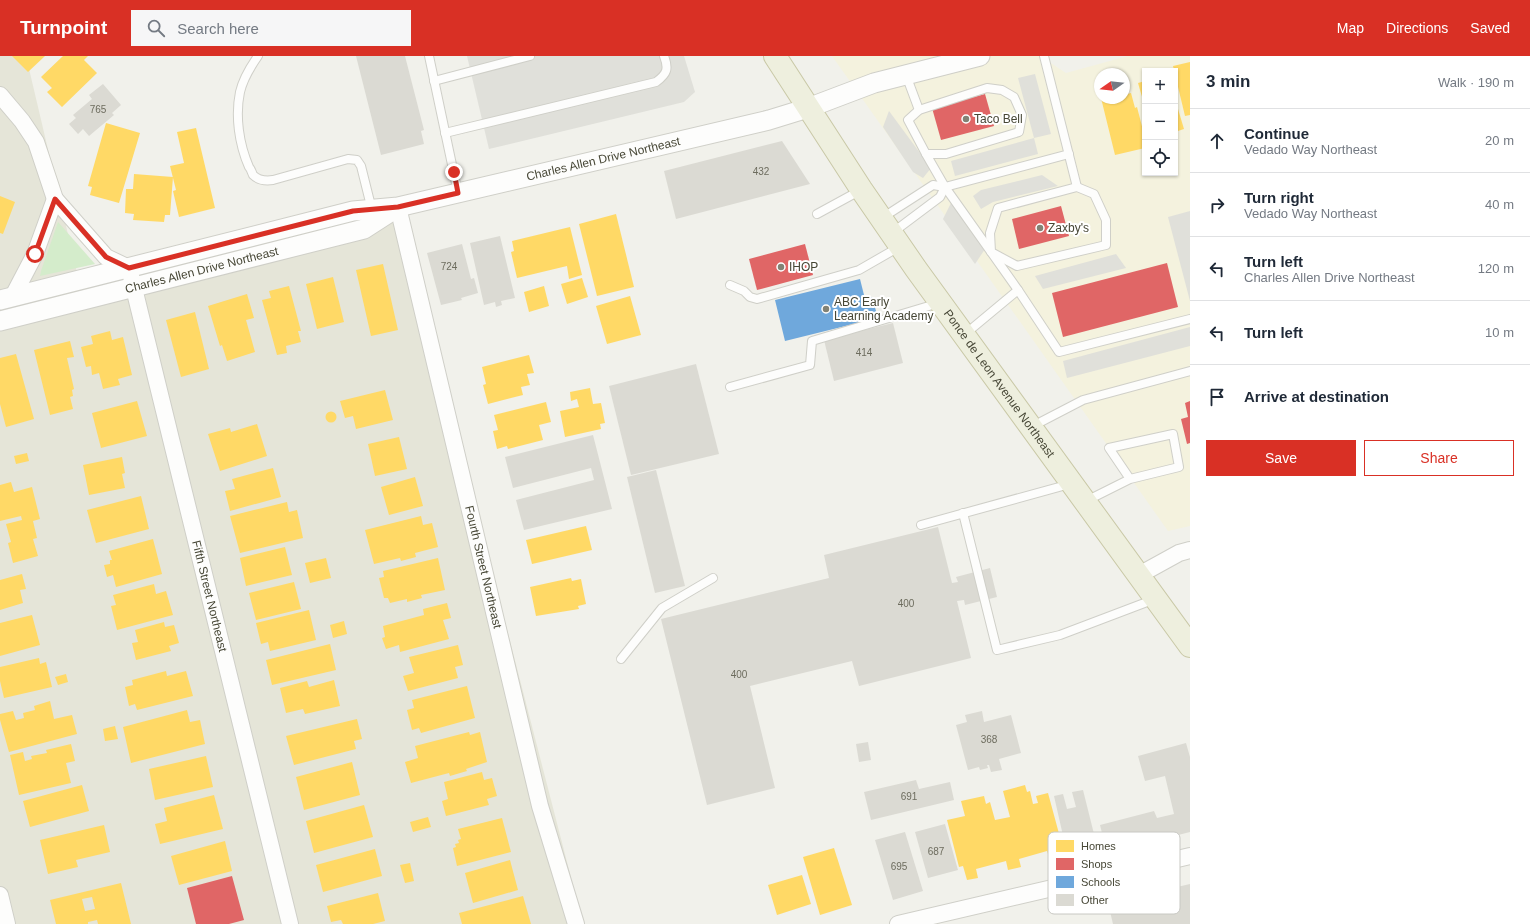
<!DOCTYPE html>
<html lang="en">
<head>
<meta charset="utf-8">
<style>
	body { margin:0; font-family:Helvetica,sans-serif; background:#f6f6f7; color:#1f2937 }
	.controls { position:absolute; right:12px; top:12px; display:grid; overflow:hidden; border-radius:0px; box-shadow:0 1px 3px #0004 }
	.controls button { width:36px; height:36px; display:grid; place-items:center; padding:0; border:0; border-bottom:1px solid #e0e1e3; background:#fff; color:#1f2937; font:20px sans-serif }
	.compass { position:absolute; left:1094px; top:12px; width:36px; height:36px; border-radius:50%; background:#fff; box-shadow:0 1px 3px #0004; rotate:256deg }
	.stop { position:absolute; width:12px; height:12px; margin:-9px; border:3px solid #d93025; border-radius:50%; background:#fff }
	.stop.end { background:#d93025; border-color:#fff; box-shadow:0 1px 4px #0008 }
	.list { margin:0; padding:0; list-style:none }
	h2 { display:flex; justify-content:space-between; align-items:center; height:52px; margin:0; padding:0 16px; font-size:17px }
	h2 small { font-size:13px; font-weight:400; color:#747a83 }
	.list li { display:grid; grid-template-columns:26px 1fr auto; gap:12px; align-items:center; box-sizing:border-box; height:64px; padding:0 16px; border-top:1px solid #e0e1e3 }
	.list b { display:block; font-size:15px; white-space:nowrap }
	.list p { margin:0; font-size:13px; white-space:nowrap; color:#747a83 }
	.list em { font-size:13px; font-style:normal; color:#747a83 }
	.actions { display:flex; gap:8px; padding:12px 16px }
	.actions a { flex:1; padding:9px 0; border:1px solid #d93025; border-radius:0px; text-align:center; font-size:14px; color:#d93025 }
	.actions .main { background:#d93025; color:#fff }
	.icon { flex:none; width:22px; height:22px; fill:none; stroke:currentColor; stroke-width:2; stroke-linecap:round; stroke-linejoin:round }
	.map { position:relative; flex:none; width:1190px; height:868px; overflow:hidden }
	header { display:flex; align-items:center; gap:24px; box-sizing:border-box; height:56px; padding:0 20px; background:#d93025; color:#fff }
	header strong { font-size:19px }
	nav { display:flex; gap:22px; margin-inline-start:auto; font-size:14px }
	.search { width:280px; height:36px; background:#f6f6f7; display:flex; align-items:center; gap:10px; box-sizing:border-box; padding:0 14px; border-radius:0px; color:#747a83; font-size:15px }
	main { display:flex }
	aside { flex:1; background:#fff }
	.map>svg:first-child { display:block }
	.residential { fill:#e5e5d8 }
	.commercial { fill:#f4f2de; fill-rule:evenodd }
	.green { fill:#d4eccb }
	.parking { fill:#e0e0da }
	.homes { fill:#ffd966; fill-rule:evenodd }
	.shops { fill:#e06666 }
	.schools { fill:#6fa8dc }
	.building { fill:#dbdad3 }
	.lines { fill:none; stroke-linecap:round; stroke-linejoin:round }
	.service-casing { stroke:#cfcfc8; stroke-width:10 }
	.minor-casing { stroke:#cfcfc8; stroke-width:18 }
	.tertiary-casing { stroke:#cfcfc8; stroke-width:21 }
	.trunk-casing { stroke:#c9c8a6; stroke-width:24 }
	.service { stroke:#fdfdfc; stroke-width:8 }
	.minor { stroke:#fdfdfc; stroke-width:16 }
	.tertiary { stroke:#fdfdfc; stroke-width:19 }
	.trunk { stroke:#eeefde; stroke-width:22 }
	.route { stroke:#d93025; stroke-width:5 }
	.poi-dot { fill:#828275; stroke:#fff; stroke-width:1.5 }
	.labels { text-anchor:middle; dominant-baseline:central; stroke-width:4; stroke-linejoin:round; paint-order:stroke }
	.number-label { font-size:10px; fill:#6d6c5e }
	.poi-label { font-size:12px; fill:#474736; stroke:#fff; text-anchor:start }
	.street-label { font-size:12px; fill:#474736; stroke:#fff }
	.key { fill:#fff; stroke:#c8c8c3; stroke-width:1 }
	.key-label { font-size:11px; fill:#474736 }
</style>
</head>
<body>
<header>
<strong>Turnpoint</strong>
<div class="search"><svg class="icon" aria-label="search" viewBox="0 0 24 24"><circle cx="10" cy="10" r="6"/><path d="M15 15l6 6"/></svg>Search here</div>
<nav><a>Map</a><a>Directions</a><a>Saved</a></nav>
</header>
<main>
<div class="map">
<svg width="1190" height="868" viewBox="0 0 1190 868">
	<rect width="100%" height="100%" fill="#f1f1eb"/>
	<polygon class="residential" points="0,0 26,0 79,225 398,151 583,868 0,868"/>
	<path class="commercial" d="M 832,0 L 1040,0 L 1066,17 L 1128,0 L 1190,0 L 1190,470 L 1168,475 ZM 1145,15 L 1175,15 L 1175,117 L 1145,117 ZM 1100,18 L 1124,18 L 1124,42 L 1100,42 Z"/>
	<polygon class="green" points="58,166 95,208 40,220 41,215"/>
	<g class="parking">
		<polygon points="467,0 684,0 695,36 684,46 489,93"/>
		<polygon points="1035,18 1051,78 1034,82 1038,98 955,120 951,105 1034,82 1018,22"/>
		<polygon points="889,55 931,112 923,122 913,116 883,71"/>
		<polygon points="1042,119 1058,130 993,146 981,153 973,140 981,134"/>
		<polygon points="951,147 985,193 975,208 943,163"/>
		<polygon points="1190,155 1190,245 1168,161"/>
		<polygon points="1116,198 1126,212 1043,233 1035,220"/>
		<polygon points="1190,271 1190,290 1067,322 1063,305"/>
	</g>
	<g class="homes">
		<polygon points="12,0 45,0 28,16"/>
		<polygon points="63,0 88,0 84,4 97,17 62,51 47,36 52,32 41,21"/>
		<polygon points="1190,6 1190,59 1185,60 1173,10"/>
		<polygon points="1145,25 1145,51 1138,27"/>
		<polygon points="1131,37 1135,52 1137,51 1145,82 1145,92 1115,99 1101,42 1124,42 1124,39"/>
		<polygon points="1175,43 1184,73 1175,76"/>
		<polygon points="106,67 140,77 119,147 90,139 92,131 88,130"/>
		<polygon points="196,72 215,152 179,161 173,135 176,134 170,110 184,107 177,76"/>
		<polygon points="134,118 173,121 170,159 165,159 164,166 133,164 134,158 125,157 126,133 133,133"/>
		<polygon points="0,140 15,146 3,178 0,177"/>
		<polygon points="616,158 634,231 597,240 579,168"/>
		<polygon points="570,171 582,219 569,223 567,210 517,222 511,196 514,195 512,185"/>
		<polygon points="383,208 398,274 371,280 356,214"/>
		<polygon points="333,221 344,266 317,273 306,228"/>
		<polygon points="582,222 588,241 567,248 561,228"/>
		<polygon points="289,230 301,275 298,275 301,286 286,290 287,297 277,299 262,244 271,242 269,235"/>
		<polygon points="544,230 549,250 529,256 524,236"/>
		<polygon points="247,238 254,262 246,264 255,296 227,305 222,289 220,290 208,250"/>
		<polygon points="630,240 641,279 607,288 596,250"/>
		<polygon points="195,256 209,313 181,321 166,264"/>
		<polygon points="110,275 112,284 123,281 132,319 118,323 120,329 103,333 99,317 92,319 91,310 86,311 81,291 93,288 91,280"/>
		<polygon points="70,285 74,301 67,302 74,333 72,334 73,340 70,341 73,353 50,359 34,294"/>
		<polygon points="16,298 34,363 6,371 0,348 0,302"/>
		<polygon points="529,299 534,317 527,318 530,329 521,331 523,339 488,348 483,329 486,328 482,311"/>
		<polygon points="590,332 593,348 601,347 605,367 600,368 601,373 565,381 560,355 579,351 577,343 571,345 570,336"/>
		<polygon points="385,334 393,364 356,373 353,360 345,362 340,345"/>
		<polygon points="137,345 147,380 101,392 92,357"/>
		<polygon points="546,346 551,366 539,369 543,384 508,393 507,390 497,393 493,375 498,374 494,359"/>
		<circle cx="331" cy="361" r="5.5"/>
		<polygon points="257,368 267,400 220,415 208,378 230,372 231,376"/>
		<polygon points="399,381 407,413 375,420 368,388"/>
		<polygon points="27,397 29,405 16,408 14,400"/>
		<polygon points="122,401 125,417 122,418 125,432 89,439 83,409"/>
		<polygon points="273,412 281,441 230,455 225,435 235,433 232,423"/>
		<polygon points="415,421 423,450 389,459 381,431"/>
		<polygon points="11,426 14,436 32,431 40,463 33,465 37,482 33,483 38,500 13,507 8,487 11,486 6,468 22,464 21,460 0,465 0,429"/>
		<polygon points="141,440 149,473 96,487 87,454"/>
		<polygon points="287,446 289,456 297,454 303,482 240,497 230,460"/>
		<polygon points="421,460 423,469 432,467 438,491 415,497 416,501 401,505 400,502 374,508 365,474"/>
		<polygon points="586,470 592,494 532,508 526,484"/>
		<polygon points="153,483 162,518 116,531 113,519 107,521 104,509 110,508 110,504 112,504 109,495"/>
		<polygon points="285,491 292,519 246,530 240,502"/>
		<polygon points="326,502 331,522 310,527 305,507"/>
		<polygon points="438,502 445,534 421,539 422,542 407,546 407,543 390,547 388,542 384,542 379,522 384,521 383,515"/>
		<polygon points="22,518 26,533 20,534 23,547 0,554 0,524"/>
		<polygon points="571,522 572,525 581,523 586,548 578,550 579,553 536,560 530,531"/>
		<polygon points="294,526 301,553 256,564 249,537"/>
		<polygon points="154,528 156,538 166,535 173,559 117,574 111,550 116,549 113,539"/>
		<polygon points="447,547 451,562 443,564 449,583 400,596 399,589 386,593 382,582 385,581 383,570 424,559 423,553"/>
		<polygon points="309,554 316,584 270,595 268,586 261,588 256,567"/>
		<polygon points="32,559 40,589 0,600 0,567"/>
		<polygon points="344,565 347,578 333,582 330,569"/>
		<polygon points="164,566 165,571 174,569 179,587 169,590 171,595 136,604 132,587 138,586 135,574"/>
		<polygon points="330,588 336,614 272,629 266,604"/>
		<polygon points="458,589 463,609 455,611 458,622 408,635 403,620 414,617 409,601"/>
		<polygon points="39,602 40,608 46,606 52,631 4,642 0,625 0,611"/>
		<polygon points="166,615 167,620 186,615 193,640 137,654 135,648 129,650 125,631 133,629 132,624"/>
		<polygon points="66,618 68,626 58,629 55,621"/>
		<polygon points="334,624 340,650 305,658 303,653 286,657 280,632 307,625 309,631"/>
		<polygon points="467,630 475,662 421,677 419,672 412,674 407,654 414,652 412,644"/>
		<polygon points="50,645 54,663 72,659 77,678 9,696 0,664 0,658 13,655 16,664 24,662 23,657 35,654 34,650"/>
		<polygon points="187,654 190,666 200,664 205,688 131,707 123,671"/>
		<polygon points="357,663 362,683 354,685 356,693 294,709 286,680"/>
		<polygon points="115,670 118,683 105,685 103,673"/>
		<polygon points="469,676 470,679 480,676 487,706 466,713 467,715 450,720 449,717 411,727 405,706 418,702 415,690"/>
		<polygon points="71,688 75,705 66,707 71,727 19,739 10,699 23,696 25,705 32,703 31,700 47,697 46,694"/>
		<polygon points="206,700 213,731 155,744 149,713"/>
		<polygon points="352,706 360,739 304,754 296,721"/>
		<polygon points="482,716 484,724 492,722 497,740 487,743 489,749 446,760 442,745 448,743 444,726"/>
		<polygon points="82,729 89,755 30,771 23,745"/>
		<polygon points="1025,729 1027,736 1030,735 1033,748 1038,747 1036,740 1048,737 1061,785 1056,786 1060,798 1049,801 1047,795 1019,803 1021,811 1008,814 1006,805 976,813 978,822 967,824 963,810 959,811 947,764 965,760 961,745 984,740 986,748 990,746 995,764 1010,761 1003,735"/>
		<polygon points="214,739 223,773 160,788 155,768 167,765 164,752"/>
		<polygon points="364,749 373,781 314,797 306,765"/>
		<polygon points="428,761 431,771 413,776 410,766"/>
		<polygon points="502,762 511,796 457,810 453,792 456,791 455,788 459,787 458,784 461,783 458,773"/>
		<polygon points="104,769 110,796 76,804 78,811 48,818 40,784"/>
		<polygon points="225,785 232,815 179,829 171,800"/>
		<polygon points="834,792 852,849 820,859 803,801"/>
		<polygon points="375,793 382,820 323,836 316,809"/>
		<polygon points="510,804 518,834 473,847 465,817"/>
		<polygon points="410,807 414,825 405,827 400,809"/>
		<polygon points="802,819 811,848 777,859 768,829"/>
		<path d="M 121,827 L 131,868 L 98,868 L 97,864 L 88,866 L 88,868 L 56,868 L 50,844 ZM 92,841 L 95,853 L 85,855 L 82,843 Z"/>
		<polygon points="378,837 385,865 373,868 343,868 341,864 331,866 327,850"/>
		<polygon points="523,840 531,868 462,868 459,857"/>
	</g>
	<g class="shops">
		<polygon points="985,38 994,70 941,84 932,52"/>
		<polygon points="1061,150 1069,180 1019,193 1012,163"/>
		<polygon points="805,188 813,219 757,234 749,203"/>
		<polygon points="1167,207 1178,251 1063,281 1052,237"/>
		<polygon points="1190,345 1190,387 1187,388 1181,363 1188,361 1185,347"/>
		<polygon points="232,820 244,864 229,868 196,868 187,832"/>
	</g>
	<polygon class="schools" points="860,223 865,243 872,241 878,262 785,285 775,244"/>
	<g class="building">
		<polygon points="356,0 405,0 424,74 421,75 424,88 381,99"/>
		<polygon points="103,28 121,49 112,57 114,59 89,80 83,73 78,78 69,68 76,62 73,59 92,43 89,39"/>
		<polygon points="782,85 810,128 676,163 664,115"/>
		<polygon points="500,180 515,242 501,245 502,249 496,251 495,246 484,249 470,187"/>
		<polygon points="462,188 471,223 474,222 478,237 461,242 462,244 441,249 427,197"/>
		<polygon points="893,267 903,307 834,325 824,284"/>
		<polygon points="696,308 719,398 631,419 609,330"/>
		<polygon points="593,379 612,453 524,474 516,444 594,424 591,412 513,432 505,401"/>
		<polygon points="656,414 685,530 655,537 627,421"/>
		<polygon points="938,471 952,527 958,526 956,521 990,512 997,541 965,549 964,544 957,545 971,602 859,630 852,605 750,630 775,732 707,749 661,563 829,522 824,499"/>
		<polygon points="982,655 984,666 1011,659 1021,697 999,703 1002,714 991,716 989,709 987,709 988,712 980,714 979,711 968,714 956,669 967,666 965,659"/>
		<polygon points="868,686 871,704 859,706 856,688"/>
		<polygon points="1186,687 1190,701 1190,776 1107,797 1100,769 1154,755 1157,762 1174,758 1165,720 1145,725 1138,700"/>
		<polygon points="916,724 919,733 950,726 954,744 871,764 864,736"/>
		<polygon points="1083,734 1099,798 1069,806 1054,740 1063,738 1067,753 1076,751 1072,736"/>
		<polygon points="945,768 958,814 928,822 915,776"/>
		<polygon points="905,776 923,835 893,844 875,784"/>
		<polygon points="1190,828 1190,868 1113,868 1108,847"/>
	</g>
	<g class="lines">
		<defs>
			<g id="service">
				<path d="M 258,0 C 251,10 243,23 240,36 C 235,60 239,88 249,111 C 251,113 252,117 253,119 C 259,125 266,125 273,124 L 348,103 L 357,104 L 361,110 L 372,154"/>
				<polyline points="429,0 458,137"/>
				<polyline points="1044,0 1077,131"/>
				<polyline points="906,19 919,54"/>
				<polyline points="434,25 530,0"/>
				<polygon points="987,32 1002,34 1014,41 1022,59 1019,76 946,98 926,98 908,64 919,54"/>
				<path d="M 445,77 L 656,26 C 667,18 669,13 664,0"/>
				<polyline points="926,98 945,131 1018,234 1059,296 1190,263"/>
				<polygon points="1077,131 1094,138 1106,164 1106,189 1017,210 991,196 990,177 998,152"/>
				<polyline points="817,158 861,134"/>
				<polyline points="882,162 933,129 945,131 1069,98"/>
				<polyline points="892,177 940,141 945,131"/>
				<polyline points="730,229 744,235 750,241 757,243 859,214 899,191"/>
				<polyline points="964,279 1018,234"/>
				<polyline points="730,331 810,309 812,285 939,247"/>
				<polyline points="1031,371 1083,344 1190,315"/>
				<polyline points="1086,445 1130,423 1109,392 1173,378 1179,411 1130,423"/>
				<polyline points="963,457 997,594 1060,579 1155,543"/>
				<polyline points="921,469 1070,428"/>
				<polyline points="621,603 662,552 713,522"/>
			</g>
			<g id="minor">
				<path id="s1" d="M 0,39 L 22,65 L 36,86 L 55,143 L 106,201 L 129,212 L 290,868"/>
				<path id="s2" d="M 398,151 L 540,750 L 576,868"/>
				<polyline points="12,242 35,198 55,143"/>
				<polyline points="1139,519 1179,497 1190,494"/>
				<polyline points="0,839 7,868"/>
				<polyline points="898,868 1190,800"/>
			</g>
			<g id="tertiary">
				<path id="s3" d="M 0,244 L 353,155 L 398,151 L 769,64 L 808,52 L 874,27 L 980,0"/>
				<path id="s4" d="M 0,265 L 364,173 L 395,153"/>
			</g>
			<g id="trunk">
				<path id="s5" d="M 775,0 L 861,133 L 916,213 L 1190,590"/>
			</g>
		</defs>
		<use href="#service" class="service-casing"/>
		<use href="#minor" class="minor-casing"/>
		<use href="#tertiary" class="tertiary-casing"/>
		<use href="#trunk" class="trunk-casing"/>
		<use href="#service" class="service"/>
		<use href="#minor" class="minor"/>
		<use href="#tertiary" class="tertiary"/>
		<use href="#trunk" class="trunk"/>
	</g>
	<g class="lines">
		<polyline class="route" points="35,198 55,143 106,201 129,212 353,155 398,151 458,137 454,116"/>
	</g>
	<g class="poi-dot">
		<circle cx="966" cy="63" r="4"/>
		<circle cx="1040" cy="172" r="4"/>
		<circle cx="781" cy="211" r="4"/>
		<circle cx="826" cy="253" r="4"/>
	</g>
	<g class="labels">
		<g class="number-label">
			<text x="98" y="53">765</text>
			<text x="761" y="115">432</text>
			<text x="449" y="210">724</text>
			<text x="864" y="296">414</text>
			<text x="906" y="547">400</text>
			<text x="739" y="618">400</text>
			<text x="989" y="683">368</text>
			<text x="909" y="740">691</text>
			<text x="936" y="795">687</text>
			<text x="899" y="810">695</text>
		</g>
		<g class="poi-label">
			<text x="974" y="63">Taco Bell</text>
			<text x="1048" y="172">Zaxby's</text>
			<text x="789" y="211">IHOP</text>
			<text x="834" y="246">ABC Early<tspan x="834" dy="14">Learning Academy</tspan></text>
		</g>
		<g class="street-label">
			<text stroke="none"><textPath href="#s3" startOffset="620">Charles Allen Drive Northeast</textPath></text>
			<text stroke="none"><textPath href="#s4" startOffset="208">Charles Allen Drive Northeast</textPath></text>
			<text stroke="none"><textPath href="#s5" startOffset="397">Ponce de Leon Avenue Northeast</textPath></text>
			<text stroke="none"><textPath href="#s2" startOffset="370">Fourth Street Northeast</textPath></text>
			<text stroke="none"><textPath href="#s1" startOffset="560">Fifth Street Northeast</textPath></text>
		</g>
	</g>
	<rect x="1048" y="776" width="132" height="82" rx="6" class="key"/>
	<rect x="1056" y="784" width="18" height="12" fill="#ffd966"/>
	<rect x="1056" y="802" width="18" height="12" fill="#e06666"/>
	<rect x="1056" y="820" width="18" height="12" fill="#6fa8dc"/>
	<rect x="1056" y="838" width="18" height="12" fill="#dbdad3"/>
	<g class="key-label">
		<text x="1081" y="794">Homes</text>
		<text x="1081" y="812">Shops</text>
		<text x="1081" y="830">Schools</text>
		<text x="1081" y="848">Other</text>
	</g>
</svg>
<div class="controls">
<button>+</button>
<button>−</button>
<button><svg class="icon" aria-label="locate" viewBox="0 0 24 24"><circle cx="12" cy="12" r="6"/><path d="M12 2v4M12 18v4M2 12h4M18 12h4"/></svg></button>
</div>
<svg class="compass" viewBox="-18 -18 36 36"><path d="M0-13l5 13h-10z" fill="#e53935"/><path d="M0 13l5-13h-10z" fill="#747a83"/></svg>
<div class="stop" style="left:35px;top:198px"></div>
<div class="stop end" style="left:454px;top:116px"></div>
</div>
<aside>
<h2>3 min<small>Walk · 190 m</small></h2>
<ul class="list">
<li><svg class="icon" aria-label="ahead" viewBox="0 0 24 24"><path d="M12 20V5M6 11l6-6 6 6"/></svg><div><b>Continue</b><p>Vedado Way Northeast</p></div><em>20 m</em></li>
<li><svg class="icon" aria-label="right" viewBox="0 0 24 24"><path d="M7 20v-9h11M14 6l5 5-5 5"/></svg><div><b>Turn right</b><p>Vedado Way Northeast</p></div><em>40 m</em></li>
<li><svg class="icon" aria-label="left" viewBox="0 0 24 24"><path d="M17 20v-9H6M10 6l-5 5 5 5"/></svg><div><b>Turn left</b><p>Charles Allen Drive Northeast</p></div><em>120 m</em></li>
<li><svg class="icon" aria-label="left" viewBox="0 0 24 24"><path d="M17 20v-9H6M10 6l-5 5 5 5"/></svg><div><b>Turn left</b></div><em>10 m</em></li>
<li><svg class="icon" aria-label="arrive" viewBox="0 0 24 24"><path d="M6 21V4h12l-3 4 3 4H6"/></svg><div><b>Arrive at destination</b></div></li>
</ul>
<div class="actions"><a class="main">Save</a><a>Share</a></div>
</aside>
</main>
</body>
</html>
